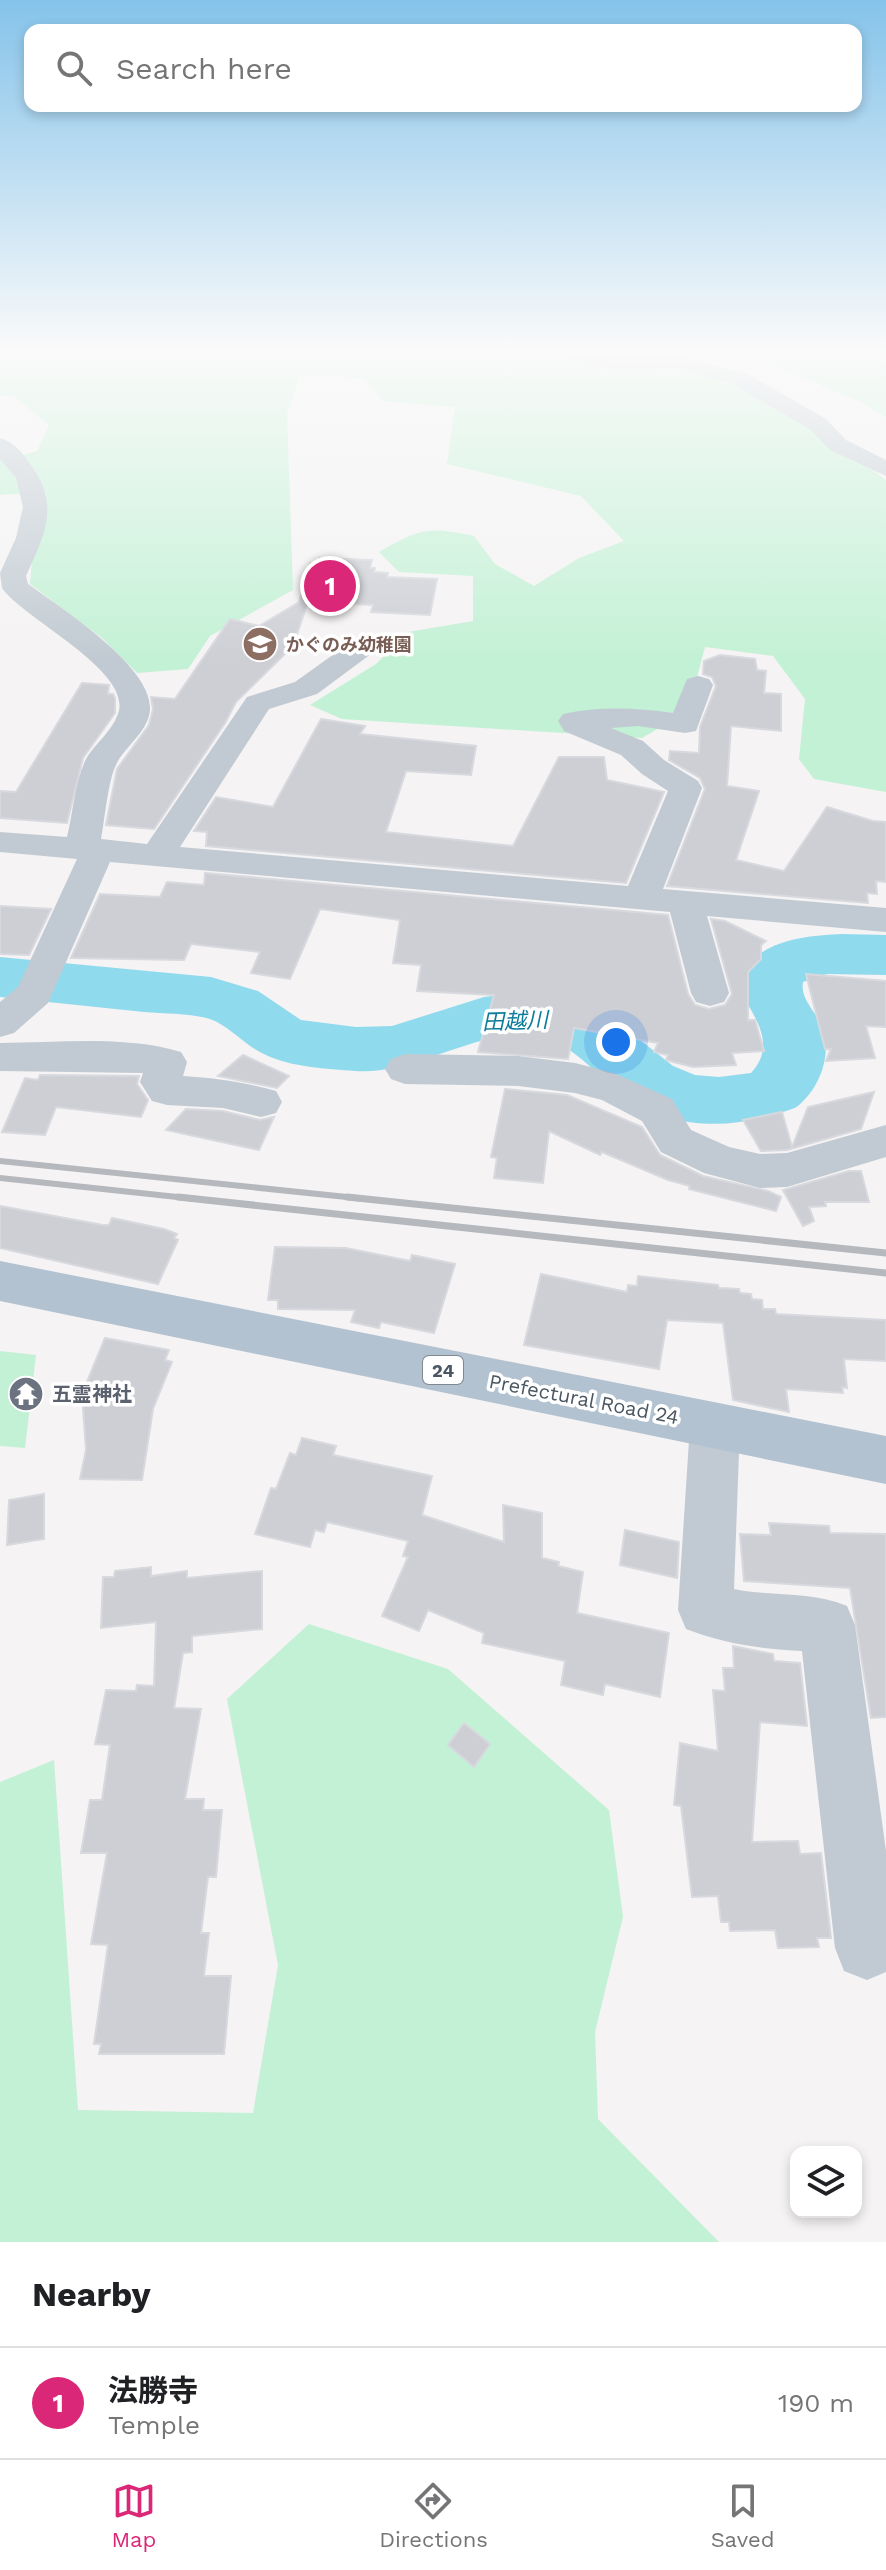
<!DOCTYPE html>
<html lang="en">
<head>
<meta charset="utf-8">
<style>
	body { margin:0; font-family:"Work Sans","Noto Sans JP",sans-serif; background:#f6f6f6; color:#202124 }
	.controls { position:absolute; right:24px; bottom:24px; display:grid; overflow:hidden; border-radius:16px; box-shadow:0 4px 12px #0003 }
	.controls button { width:72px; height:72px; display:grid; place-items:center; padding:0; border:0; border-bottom:2px solid #e0e0e0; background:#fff; color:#202124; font:40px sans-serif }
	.you { position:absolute; left:616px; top:1042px; width:28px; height:28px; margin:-20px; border:6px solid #fff; border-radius:50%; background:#1a73e8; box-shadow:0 0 0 12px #1a73e833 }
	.badge { display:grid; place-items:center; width:52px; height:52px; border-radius:50%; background:#db2777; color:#fff; font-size:26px; font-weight:700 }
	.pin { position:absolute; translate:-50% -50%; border:4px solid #fff; box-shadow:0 2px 8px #0006 }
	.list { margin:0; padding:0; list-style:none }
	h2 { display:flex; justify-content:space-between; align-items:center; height:104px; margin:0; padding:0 32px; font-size:34px }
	h2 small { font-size:26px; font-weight:400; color:#757577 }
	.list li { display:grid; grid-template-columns:52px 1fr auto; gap:24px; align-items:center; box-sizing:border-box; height:112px; padding:0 32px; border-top:2px solid #e0e0e0 }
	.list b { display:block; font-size:30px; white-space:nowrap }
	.list p { margin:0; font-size:26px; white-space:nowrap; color:#757577 }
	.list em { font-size:26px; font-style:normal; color:#757577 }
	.icon { flex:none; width:44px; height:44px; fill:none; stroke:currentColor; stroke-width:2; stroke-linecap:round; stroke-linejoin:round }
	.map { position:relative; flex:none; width:886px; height:2242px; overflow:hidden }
	.search { position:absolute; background:#fff; box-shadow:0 4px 12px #0003; left:24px; right:24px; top:24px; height:88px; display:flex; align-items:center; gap:20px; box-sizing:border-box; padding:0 28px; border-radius:16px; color:#757577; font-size:30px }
	.sheet { height:216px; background:#fff }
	nav { display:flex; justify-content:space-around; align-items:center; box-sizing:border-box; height:112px; border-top:2px solid #e0e0e0; background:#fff; font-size:22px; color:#757577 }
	nav a { display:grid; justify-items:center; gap:4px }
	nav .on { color:#db2777 }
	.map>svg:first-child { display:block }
	.green { fill:#c3f1d5 }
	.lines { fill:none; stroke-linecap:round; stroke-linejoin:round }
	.river { fill:#90daee; fill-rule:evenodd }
	.building { fill:#cdcfd5; stroke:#d7d9de; stroke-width:2 }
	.minor { fill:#c1cad2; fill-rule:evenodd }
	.major { fill:#b3c2d1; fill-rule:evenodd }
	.rail-far1 { stroke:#b5b8bd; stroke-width:6 }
	.rail { stroke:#b5b8bd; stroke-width:7 }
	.labels { text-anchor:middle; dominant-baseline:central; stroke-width:7; stroke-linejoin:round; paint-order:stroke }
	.far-education-label { font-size:18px; font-weight:bold; fill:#785e54; stroke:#fff; text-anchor:start }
	.shield { fill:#fff; stroke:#808990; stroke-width:2 }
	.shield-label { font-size:18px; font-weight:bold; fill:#4a5661 }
	.worship-label { font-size:20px; font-weight:bold; fill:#5b616d; stroke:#fff; text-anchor:start }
	.street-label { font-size:20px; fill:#4a5661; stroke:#fff }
	.water-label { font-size:22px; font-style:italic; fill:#0c7c9b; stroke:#fff }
</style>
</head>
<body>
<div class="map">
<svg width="886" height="2242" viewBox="0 0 886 2242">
	<rect width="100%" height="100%" fill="#f5f3f3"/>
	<g class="green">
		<path d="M 0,348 L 550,348 L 606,370 L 680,371 L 728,379 L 836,443 L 886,480 L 886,792 L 814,779 L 799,759 L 805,699 L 773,656 L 705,647 L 688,711 L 642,738 L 342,719 L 310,705 L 376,664 L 408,632 L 473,621 L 473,576 L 399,572 L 379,552 C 420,529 427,526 474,536 L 495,564 L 534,586 L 579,558 L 624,541 L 581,496 L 447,464 L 455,407 L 383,401 L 362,378 L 300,376 L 287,414 L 293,590 L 210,636 L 188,669 L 137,673 L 102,638 L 30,584 L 33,547 L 46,492 L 0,495 L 0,457 L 3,461 L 37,451 L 49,425 L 13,396 L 0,396 Z"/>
		<polygon points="732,348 886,348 886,417 863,403"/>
		<polygon points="0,1351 36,1355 25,1448 0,1446"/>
		<polygon points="309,1624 448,1669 609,1810 623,1917 595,2032 598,2119 719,2242 0,2242 0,1782 54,1760 78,2110 253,2113 278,1965 227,1699"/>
	</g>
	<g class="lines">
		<path class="river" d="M 842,934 L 886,935 L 886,975 L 827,974 L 803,982 C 800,999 815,1010 821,1025 C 833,1052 821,1087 798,1106 C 792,1110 782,1112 775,1114 C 727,1130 668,1128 625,1097 C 599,1078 579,1050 548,1039 C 490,1019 419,1076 355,1071 C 327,1069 291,1067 266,1055 C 246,1047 230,1026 210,1019 C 190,1013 165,1014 144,1012 C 96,1007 48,1002 0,997 L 0,957 L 211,977 L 258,991 L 301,1020 L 356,1027 L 392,1026 L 484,997 L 521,993 L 555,997 L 611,1017 L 673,1066 L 695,1075 L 719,1077 L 751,1073 C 776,1046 757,1020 741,993 C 743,982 744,972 751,963 C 768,939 815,935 842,934 Z"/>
	</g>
	<g class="building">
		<polygon points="319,558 372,560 370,568 375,568 374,572 388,573 387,577 437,579 430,615 371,612 373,605 308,602 293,646 236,702 225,723 154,829 106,825 117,769 149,725 153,709 151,697 175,699 230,619 259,626 299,602 310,563 318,563"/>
		<polygon points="720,655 755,659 757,670 766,671 764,693 781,694 781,731 731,726 727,786 759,791 736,860 784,871 827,807 873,821 886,822 886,882 876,881 877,894 867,893 868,903 667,886 705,789 700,778 669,760 670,751 699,753 700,727 716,686 712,677 703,674 704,661"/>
		<polygon points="82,683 109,685 108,694 113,694 115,698 115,713 83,758 67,823 0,818 0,791 16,792"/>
		<polygon points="321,719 365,726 360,734 476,746 471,775 406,771 386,832 513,846 559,757 604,757 607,780 664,792 626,883 206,846 207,832 194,831 216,797 273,807"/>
		<polygon points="205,873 668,915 688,994 695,1005 709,1009 725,1005 732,994 711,919 725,921 766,941 761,945 761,959 748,972 748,1020 755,1020 764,1051 732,1053 736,1065 693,1067 666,1060 668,1055 654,1052 658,1043 574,1028 568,1059 478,1052 494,995 417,991 421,965 393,963 400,920 320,909 290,979 251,973 260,952 191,944 184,960 71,958 100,894 160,897 167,882 204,885"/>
		<polygon points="0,906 51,909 29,955 0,954"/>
		<polygon points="806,974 886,981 886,1027 866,1026 875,1058 826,1061 831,1049 825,1049"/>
		<polygon points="243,1055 289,1076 277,1088 218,1076"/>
		<polygon points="40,1075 139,1076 137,1084 148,1100 141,1117 56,1107 45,1135 2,1132 25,1078 38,1080"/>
		<polygon points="505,1089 567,1095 642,1127 660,1155 703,1176 768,1191 781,1197 776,1211 689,1189 690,1186 668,1180 602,1152 600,1155 549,1131 543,1183 494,1178 497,1158 491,1157"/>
		<polygon points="874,1092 861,1129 787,1150 761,1151 743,1120 782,1112 792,1147 808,1107"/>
		<polygon points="186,1109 223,1111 260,1120 274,1117 259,1150 166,1130"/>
		<polygon points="849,1171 861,1171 869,1202 825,1202 826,1206 809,1207 814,1221 803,1226 783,1190"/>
		<polygon points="0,1206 103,1225 109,1225 112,1218 164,1229 177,1234 174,1238 178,1240 158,1284 0,1248"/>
		<polygon points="275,1247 346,1248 410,1261 412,1255 455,1264 434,1333 381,1322 379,1328 351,1322 355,1310 278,1309 278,1300 268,1300"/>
		<polygon points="541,1274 627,1292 628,1285 637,1286 638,1276 718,1285 719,1288 739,1289 740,1293 751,1294 752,1299 762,1300 763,1309 775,1309 776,1314 886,1320 886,1361 844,1359 847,1388 842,1387 843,1393 786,1389 789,1412 733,1400 723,1323 667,1320 659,1369 524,1345"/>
		<polygon points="105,1338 169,1350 165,1360 172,1362 153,1409 142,1480 80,1479 86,1450 82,1394"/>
		<polygon points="302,1438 336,1446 333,1455 432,1476 422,1515 504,1542 503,1505 542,1513 542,1558 559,1562 558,1566 583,1572 577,1613 669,1633 660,1697 605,1684 603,1695 561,1685 565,1661 482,1643 484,1633 428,1610 419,1631 382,1616 408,1557 403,1556 408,1541 327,1522 324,1532 315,1530 310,1547 255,1534 271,1488 276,1489 290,1453 296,1455"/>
		<polygon points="44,1494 44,1539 7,1545 9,1500"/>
		<polygon points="769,1523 829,1526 830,1533 886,1534 886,1717 871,1718 850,1588 744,1581 740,1534 771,1535"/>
		<polygon points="625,1530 679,1542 677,1578 620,1565"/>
		<polygon points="151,1567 151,1576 187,1571 187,1578 262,1571 262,1629 192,1636 192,1652 183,1653 174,1708 201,1709 185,1799 204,1799 203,1810 222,1810 216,1877 208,1877 201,1933 209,1933 204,1976 231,1976 224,2054 99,2054 101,2044 94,2044 108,1945 91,1944 107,1853 81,1853 90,1800 102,1800 110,1745 95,1744 106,1690 136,1691 137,1685 154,1686 156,1622 101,1628 103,1577 114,1577 115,1571"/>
		<polygon points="733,1646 773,1654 774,1661 800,1663 807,1726 760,1722 752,1842 798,1841 800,1854 821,1853 831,1938 817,1938 819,1947 778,1948 775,1930 730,1931 729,1922 721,1922 718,1896 692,1897 681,1806 674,1805 680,1743 718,1751 713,1690 725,1691 723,1668 734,1668"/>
		<polygon points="464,1723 490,1744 474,1767 448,1745"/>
	</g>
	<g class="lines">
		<g class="minor">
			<polygon points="542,348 569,348 616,358 678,357 746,373 826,419 846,440 886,460 886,476 830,450 810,429 730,383 678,369 616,370 577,364 545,352"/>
			<path d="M 0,438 C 12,441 21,451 28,461 C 61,504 46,532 26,576 L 28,584 C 61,608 152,666 150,709 C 149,730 128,744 118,761 C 108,777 105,819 101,839 L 147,844 L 247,697 L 295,682 L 355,639 L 365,636 L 375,639 L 380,645 L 375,651 L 317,694 L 269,709 L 180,847 L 628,886 L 668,791 L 642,774 L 621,755 L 564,731 L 558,721 L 563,714 C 599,706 637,708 673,713 L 687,679 L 698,676 L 709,679 L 713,685 L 696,731 L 685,733 L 638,726 L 611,728 L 643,741 L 664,760 L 698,781 L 702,788 L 663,889 L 886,908 L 886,932 L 707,916 L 729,993 L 724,1002 L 710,1006 L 696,1002 L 691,993 L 670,912 L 110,862 L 48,1003 L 14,1033 L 0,1037 L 0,1002 L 18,987 L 77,859 L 0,852 L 0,832 L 67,837 C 73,813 75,781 86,759 C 95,743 111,733 118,714 C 134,671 23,619 2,588 L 0,573 L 16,538 L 23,507 L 16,478 L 0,459 Z"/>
			<path d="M 0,1043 C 59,1043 124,1035 181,1052 L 187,1062 L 183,1076 C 215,1078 244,1082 276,1091 L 282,1102 L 276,1113 L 261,1117 L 223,1108 L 167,1105 L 152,1101 L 140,1082 L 143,1073 L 0,1071 Z"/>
			<polygon points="405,1054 518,1056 575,1063 614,1073 672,1099 691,1130 729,1147 760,1154 787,1153 886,1125 886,1157 787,1187 760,1188 704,1173 661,1152 642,1121 602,1100 575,1093 518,1086 405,1084 391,1079 385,1069 391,1059"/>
			<path d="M 715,1403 L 733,1409 L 740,1425 L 734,1589 C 772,1597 812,1591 847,1606 L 855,1625 L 886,1851 L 886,1972 L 867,1980 L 844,1971 L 835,1948 L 802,1651 C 762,1649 724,1644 686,1629 L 678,1610 L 690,1425 L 697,1409 Z"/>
		</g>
		<polygon class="major" points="0,1261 886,1436 886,1484 0,1301"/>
		<g class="rail-far1">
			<polyline points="0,1161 366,1199"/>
			<polyline points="0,1178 196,1199"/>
		</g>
		<g class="rail">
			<polyline points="178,1197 886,1273"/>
			<polyline points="347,1197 886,1253"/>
		</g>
	</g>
	<linearGradient id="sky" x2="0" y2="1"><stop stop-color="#85c3ea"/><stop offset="0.53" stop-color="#fafafa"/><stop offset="1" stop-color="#fafafa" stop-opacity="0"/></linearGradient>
	<rect width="886" height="661" fill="url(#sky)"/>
	<defs>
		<symbol id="school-disc" viewBox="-11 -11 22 22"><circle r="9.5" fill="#8d6e63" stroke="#fff"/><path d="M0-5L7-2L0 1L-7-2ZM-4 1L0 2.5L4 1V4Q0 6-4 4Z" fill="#fff"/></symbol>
		<symbol id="temple-disc" viewBox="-11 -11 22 22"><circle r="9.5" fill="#6b7280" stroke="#fff"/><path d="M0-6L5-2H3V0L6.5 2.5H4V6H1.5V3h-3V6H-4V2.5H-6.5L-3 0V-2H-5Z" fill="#fff"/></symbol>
	</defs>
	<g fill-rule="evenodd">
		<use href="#school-disc" x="240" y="624" width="40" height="40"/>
		<use href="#temple-disc" x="6" y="1374" width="40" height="40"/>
	</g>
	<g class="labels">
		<g class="far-education-label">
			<text x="286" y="644">かぐのみ幼稚園</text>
		</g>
		<rect class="shield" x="423" y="1356" width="40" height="28" rx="6"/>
		<g class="shield-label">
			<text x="443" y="1370">24</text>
		</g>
		<g class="worship-label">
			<text x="52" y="1394">五霊神社</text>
		</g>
		<g class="street-label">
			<text transform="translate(584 1399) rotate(11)">Prefectural Road 24</text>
		</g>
		<g class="water-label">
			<text transform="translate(515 1021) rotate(-2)">田越川</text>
		</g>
	</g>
</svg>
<div class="controls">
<button><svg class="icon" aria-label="layers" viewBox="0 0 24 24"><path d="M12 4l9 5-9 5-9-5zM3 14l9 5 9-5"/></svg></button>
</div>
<div class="you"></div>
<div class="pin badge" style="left:330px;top:586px">1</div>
<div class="search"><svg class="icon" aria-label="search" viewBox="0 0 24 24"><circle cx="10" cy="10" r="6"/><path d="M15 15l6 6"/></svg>Search here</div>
</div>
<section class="sheet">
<h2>Nearby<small></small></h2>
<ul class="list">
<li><span class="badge">1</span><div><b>法勝寺</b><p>Temple</p></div><em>190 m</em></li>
</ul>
</section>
<nav>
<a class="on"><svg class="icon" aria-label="map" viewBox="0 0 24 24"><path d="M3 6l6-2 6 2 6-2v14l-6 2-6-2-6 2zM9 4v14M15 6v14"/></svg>Map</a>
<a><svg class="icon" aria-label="directions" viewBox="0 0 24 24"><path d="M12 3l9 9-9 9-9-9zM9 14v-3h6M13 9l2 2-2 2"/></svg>Directions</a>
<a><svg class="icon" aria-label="saved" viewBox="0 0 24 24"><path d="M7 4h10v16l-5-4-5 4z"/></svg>Saved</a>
</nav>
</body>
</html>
